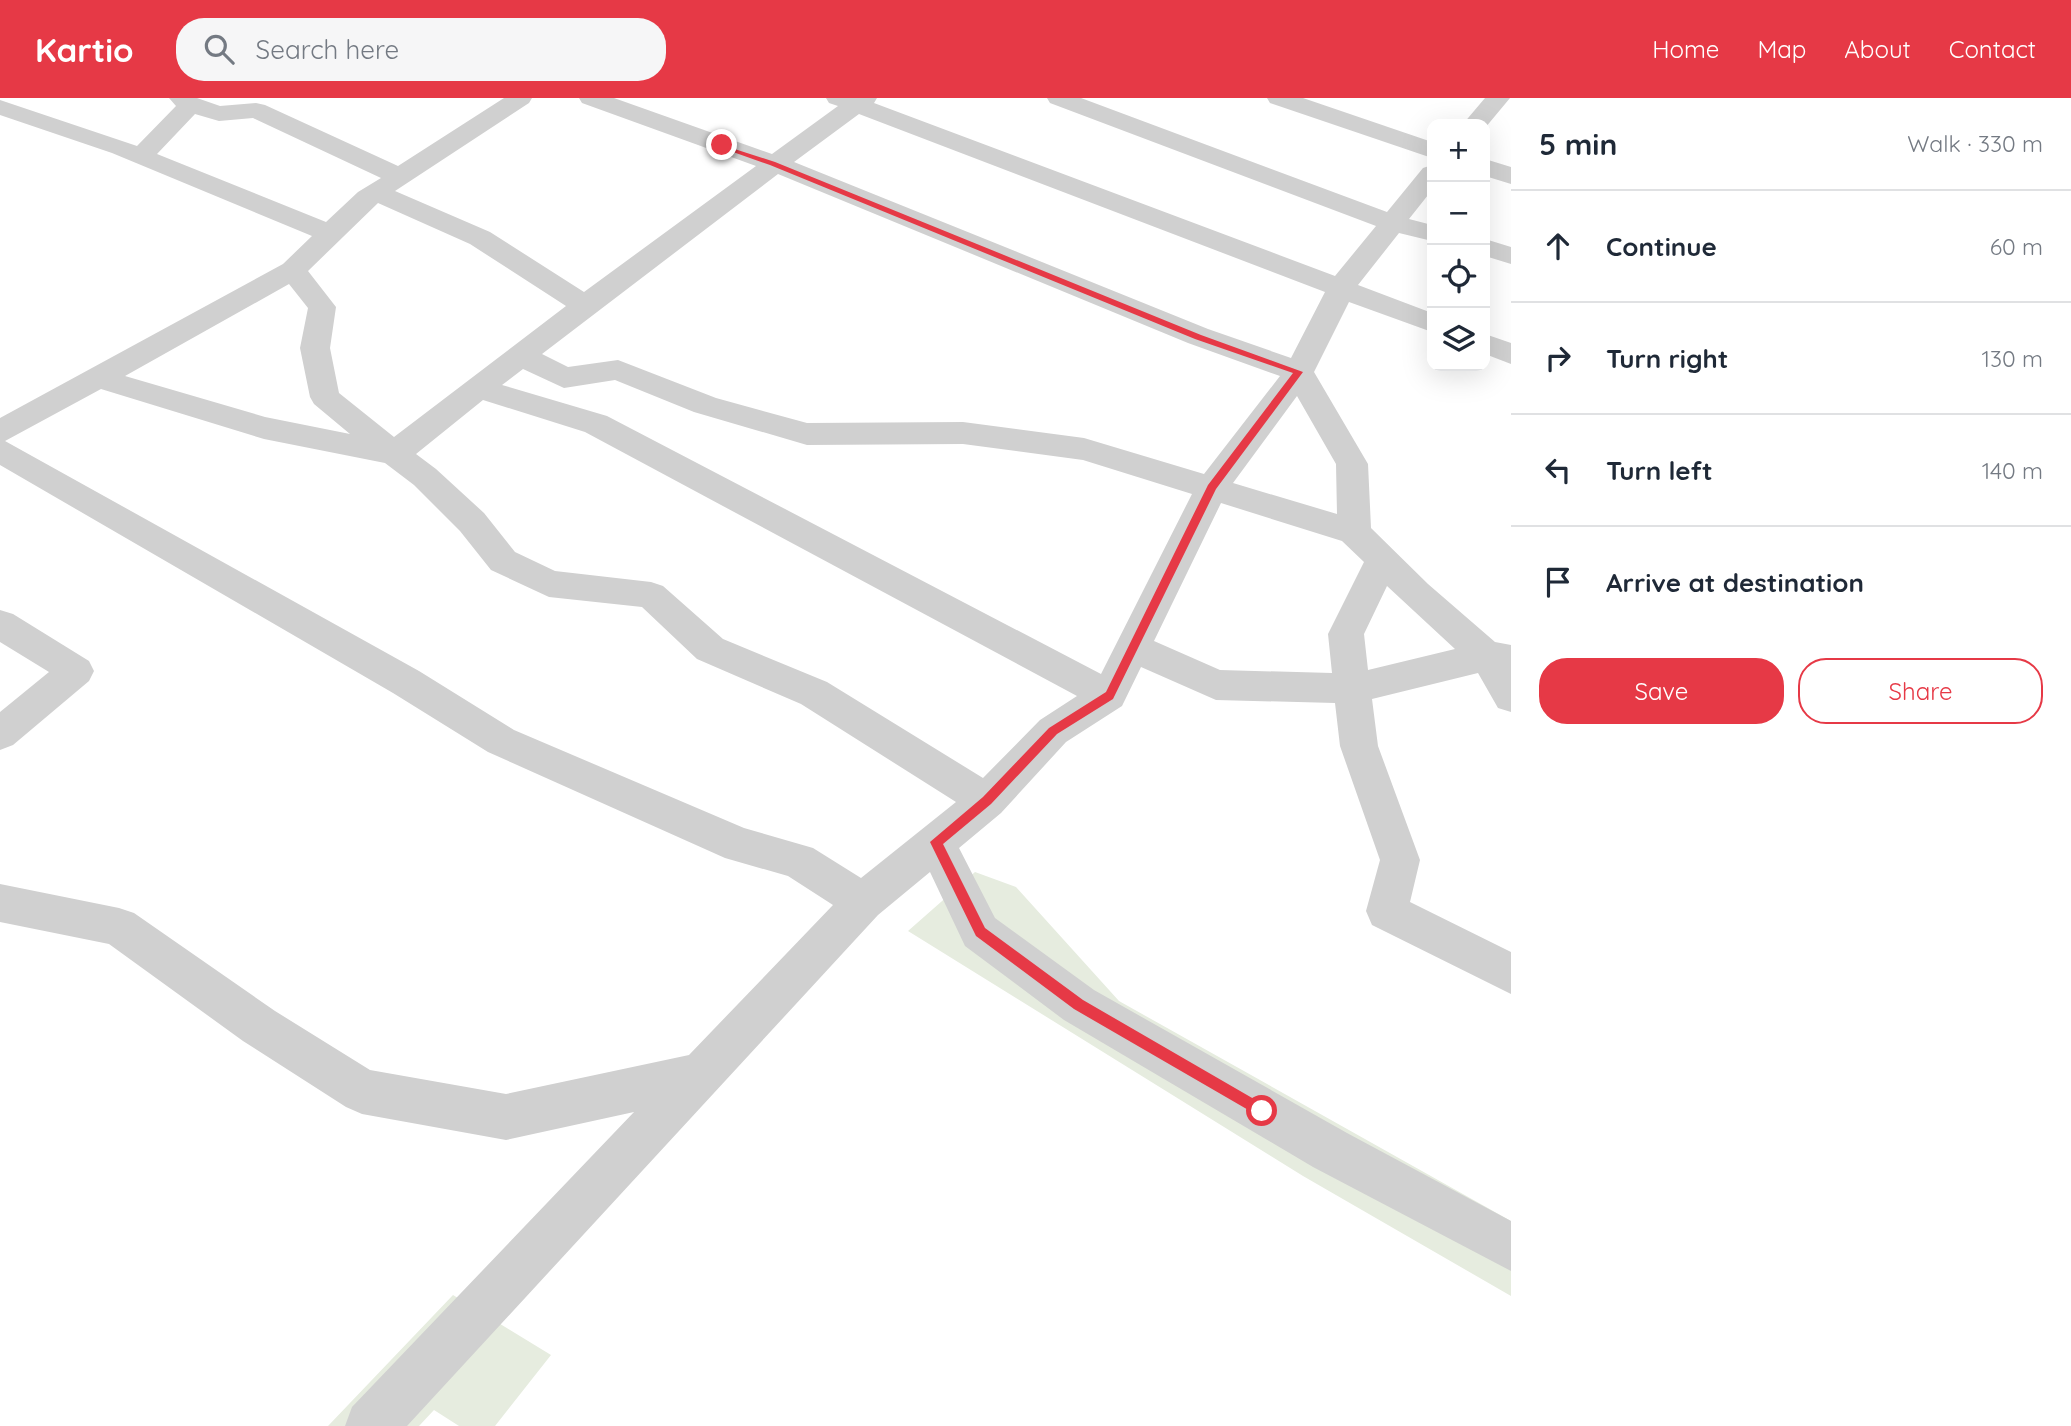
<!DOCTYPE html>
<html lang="en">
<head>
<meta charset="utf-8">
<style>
	body { margin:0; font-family:Quicksand,sans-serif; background:#f6f6f7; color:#1f2937 }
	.controls { position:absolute; right:21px; top:21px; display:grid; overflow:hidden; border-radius:14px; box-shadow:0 7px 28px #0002 }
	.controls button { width:63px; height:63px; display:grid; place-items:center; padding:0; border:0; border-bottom:2px solid #e0e1e3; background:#fff; color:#1f2937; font:35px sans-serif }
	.stop { position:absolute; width:21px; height:21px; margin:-16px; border:5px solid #e63946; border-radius:50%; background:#fff }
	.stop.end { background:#e63946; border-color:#fff; box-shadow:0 2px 7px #0008 }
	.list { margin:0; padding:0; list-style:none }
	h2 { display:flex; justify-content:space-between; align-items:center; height:91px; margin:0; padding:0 28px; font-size:30px }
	h2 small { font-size:23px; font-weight:400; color:#747a83 }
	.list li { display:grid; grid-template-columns:46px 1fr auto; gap:21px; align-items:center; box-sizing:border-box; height:112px; padding:0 28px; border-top:2px solid #e0e1e3 }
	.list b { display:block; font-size:26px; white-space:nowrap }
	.list em { font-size:23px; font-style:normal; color:#747a83 }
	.actions { display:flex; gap:14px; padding:21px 28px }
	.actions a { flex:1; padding:16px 0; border:2px solid #e63946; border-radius:28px; text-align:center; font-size:24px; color:#e63946 }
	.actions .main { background:#e63946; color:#fff }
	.icon { flex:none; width:38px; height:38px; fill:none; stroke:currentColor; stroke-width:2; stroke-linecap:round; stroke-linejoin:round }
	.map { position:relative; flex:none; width:1511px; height:1328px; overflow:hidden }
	header { display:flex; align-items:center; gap:42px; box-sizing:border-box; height:98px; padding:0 35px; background:#e63946; color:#fff }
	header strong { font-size:33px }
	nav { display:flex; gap:38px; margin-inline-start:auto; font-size:24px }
	.search { width:490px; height:63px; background:#f6f6f7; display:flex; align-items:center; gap:18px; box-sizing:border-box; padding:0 24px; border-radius:28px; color:#747a83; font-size:26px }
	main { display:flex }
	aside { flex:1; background:#fff }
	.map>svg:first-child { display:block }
	.green { fill:#e6ecdf }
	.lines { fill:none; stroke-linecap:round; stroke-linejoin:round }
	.street { fill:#d0d0d0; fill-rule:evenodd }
	.route { fill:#e63946 }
</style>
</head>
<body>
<header>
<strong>Kartio</strong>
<div class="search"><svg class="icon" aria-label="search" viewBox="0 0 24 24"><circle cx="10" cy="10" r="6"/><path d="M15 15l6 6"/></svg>Search here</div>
<nav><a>Home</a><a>Map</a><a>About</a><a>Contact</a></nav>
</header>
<main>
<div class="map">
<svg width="1511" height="1328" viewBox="0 0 1511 1328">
	<rect width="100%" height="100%" fill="#fff"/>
	<g class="green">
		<polygon points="975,774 1016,789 1119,903 1511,1123 1511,1198 1303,1078 908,833"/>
		<polygon points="453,1197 551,1257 495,1328 459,1328 434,1312 419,1328 328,1328"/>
	</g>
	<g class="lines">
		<g class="street">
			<path d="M 169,0 L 197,0 L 220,8 L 256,5 L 265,7 L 398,68 L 504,0 L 532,0 L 529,5 L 395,93 L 490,134 L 584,194 L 756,68 L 582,5 L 579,0 L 614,0 L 772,56 L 838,8 L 829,5 L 826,0 L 877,0 L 874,5 L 1335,178 L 1376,128 L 1050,5 L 1047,0 L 1081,0 L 1387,114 L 1423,70 L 1432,67 L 1432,92 L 1409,121 L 1432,127 L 1432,143 L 1399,135 L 1358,187 L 1432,215 L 1432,234 L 1349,204 L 1314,274 L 1368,366 L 1371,430 L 1428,486 L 1495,544 L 1511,547 L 1511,614 L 1498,610 L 1478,575 L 1372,601 L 1378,648 L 1420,762 L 1410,804 L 1511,854 L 1511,896 L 1372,827 L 1366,813 L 1380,762 L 1340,648 L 1335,605 L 1216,602 L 1141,569 L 1122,608 L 1066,644 L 1001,715 L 959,750 L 995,820 L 1094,892 L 1347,1035 L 1511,1123 L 1511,1173 L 1313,1069 L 1064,922 L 965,848 L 930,774 L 878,817 L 407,1328 L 345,1328 L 352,1309 L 634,1014 L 506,1042 L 362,1016 L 346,1009 L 243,943 L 109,846 L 0,824 L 0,786 L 119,810 L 134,815 L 275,913 L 370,972 L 506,996 L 689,957 L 833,807 L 788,778 L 725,760 L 488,654 L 393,595 L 0,367 L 0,320 L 283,166 L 312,138 L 112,55 L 0,17 L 0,2 L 137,48 L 176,8 ZM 195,16 L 219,23 L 253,20 L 381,80 L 358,94 L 326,124 L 157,56 ZM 859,16 L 1325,194 L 1291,260 L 1208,231 L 794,64 ZM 778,76 L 1188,245 L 1280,278 L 1204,376 L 1084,340 L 963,324 L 807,325 L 716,300 L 618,262 L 568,269 L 542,256 ZM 378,105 L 470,146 L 566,208 L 394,339 L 339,295 L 330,250 L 336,209 L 308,173 ZM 289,186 L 308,210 L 300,250 L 310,299 L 314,306 L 350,336 L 265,319 L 125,278 ZM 523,271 L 564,290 L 615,282 L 694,314 L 807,347 L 963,346 L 1083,362 L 1192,396 L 1101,576 L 607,318 L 502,287 ZM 101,291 L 264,341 L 385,365 L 414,387 L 460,433 L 491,472 L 549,499 L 642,509 L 697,561 L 801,606 L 956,704 L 861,780 L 813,750 L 744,730 L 514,632 L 419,573 L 5,343 ZM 1297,298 L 1336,366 L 1337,416 L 1233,385 ZM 483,302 L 585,334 L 1077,598 L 1040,622 L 983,680 L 827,584 L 723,541 L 663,488 L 651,484 L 555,473 L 515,454 L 484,415 L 436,371 L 416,356 ZM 1221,405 L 1342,443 L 1364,464 L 1328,536 L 1332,575 L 1220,572 L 1154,543 ZM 1387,488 L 1455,551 L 1368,572 L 1364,536 Z"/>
			<polygon points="1267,0 1303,0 1432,44 1432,60 1270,5"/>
			<polygon points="1485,0 1510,0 1485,30 1485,26 1463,26"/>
			<polygon points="1485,61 1511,69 1511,86 1485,78"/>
			<polygon points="1485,141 1511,149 1511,166 1485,158"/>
			<polygon points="1485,236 1511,245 1511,266 1485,256"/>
			<polygon points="0,512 13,516 89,563 94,573 89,583 13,647 0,652 0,614 49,574 0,544"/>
		</g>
	</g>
	<polygon class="route" points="719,46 775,64 1201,237 1303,274 1216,391 1113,601 1057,636 991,706 943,746 985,830 1083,902 1266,1008 1266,1017 1257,1017 1074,911 976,838 930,744 983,699 1049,630 1106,594 1208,387 1293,275 1195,241 770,67 719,49"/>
</svg>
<div class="controls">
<button>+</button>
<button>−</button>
<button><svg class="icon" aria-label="locate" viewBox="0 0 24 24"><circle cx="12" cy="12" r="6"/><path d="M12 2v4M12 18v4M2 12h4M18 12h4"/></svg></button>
<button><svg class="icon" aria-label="layers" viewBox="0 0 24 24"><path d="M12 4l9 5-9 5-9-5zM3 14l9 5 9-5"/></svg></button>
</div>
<div class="stop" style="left:1262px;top:1013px"></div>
<div class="stop end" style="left:722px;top:47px"></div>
</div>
<aside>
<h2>5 min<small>Walk · 330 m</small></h2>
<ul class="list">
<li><svg class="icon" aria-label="ahead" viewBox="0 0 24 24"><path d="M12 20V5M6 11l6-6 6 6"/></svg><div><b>Continue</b></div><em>60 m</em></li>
<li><svg class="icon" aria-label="right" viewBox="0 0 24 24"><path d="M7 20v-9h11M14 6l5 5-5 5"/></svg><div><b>Turn right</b></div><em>130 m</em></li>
<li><svg class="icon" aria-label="left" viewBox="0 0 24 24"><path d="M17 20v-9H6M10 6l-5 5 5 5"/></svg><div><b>Turn left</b></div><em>140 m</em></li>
<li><svg class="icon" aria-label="arrive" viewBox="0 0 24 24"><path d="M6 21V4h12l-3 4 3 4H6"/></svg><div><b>Arrive at destination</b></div></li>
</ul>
<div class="actions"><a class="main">Save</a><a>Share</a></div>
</aside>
</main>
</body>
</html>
